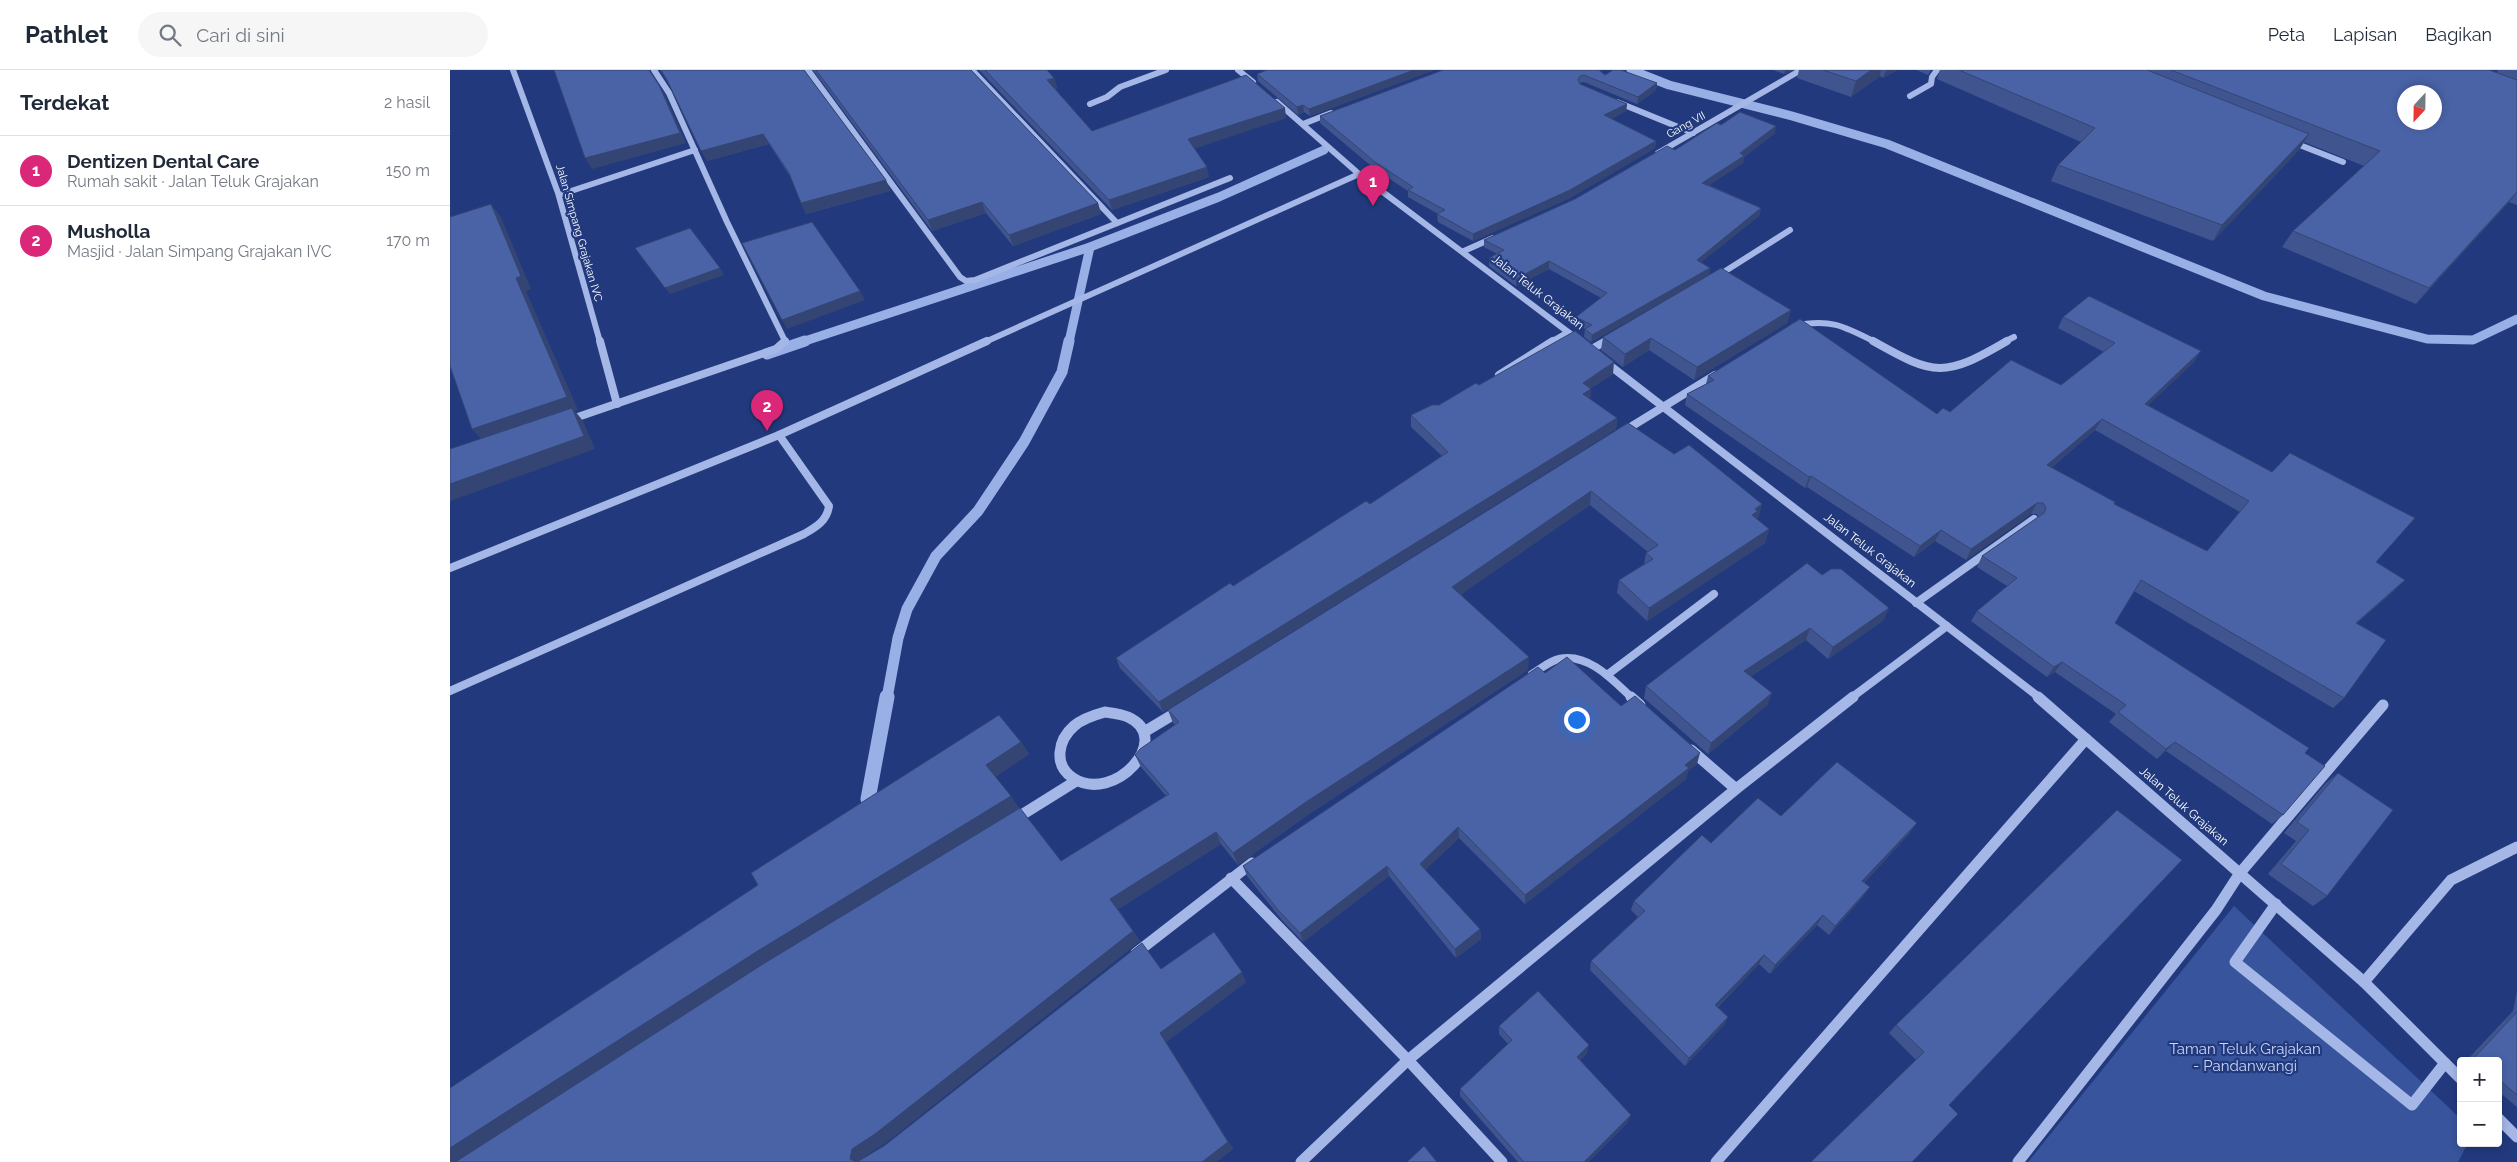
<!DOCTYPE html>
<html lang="id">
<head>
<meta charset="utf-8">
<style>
	body { margin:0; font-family:Raleway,sans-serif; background:#f6f6f7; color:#1f2937 }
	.controls { position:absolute; right:15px; bottom:15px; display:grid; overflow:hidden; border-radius:5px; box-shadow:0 2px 8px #0003 }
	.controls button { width:45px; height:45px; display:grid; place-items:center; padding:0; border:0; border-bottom:1px solid #e0e1e3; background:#fff; color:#1f2937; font:25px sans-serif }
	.compass { position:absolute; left:1947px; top:15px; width:45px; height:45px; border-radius:50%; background:#fff; box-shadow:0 2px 8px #0003; rotate:202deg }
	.you { position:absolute; left:1126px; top:649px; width:18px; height:18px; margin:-12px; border:4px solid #fff; border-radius:50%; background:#1a73e8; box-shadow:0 0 0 8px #1a73e833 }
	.badge { display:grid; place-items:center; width:32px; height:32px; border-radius:50%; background:#db2777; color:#fff; font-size:16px; font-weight:700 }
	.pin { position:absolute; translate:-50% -41px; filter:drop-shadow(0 1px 2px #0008) }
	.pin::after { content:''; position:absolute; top:26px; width:18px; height:15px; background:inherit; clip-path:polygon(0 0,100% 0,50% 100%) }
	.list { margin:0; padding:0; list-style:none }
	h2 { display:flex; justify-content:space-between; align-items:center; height:65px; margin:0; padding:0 20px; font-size:21px }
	h2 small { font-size:16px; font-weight:400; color:#747a83 }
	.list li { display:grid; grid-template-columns:32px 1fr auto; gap:15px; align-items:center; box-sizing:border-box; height:70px; padding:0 20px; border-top:1px solid #e0e1e3 }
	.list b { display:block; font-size:19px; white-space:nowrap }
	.list p { margin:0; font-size:16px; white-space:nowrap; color:#747a83 }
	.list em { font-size:16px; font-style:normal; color:#747a83 }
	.icon { flex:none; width:28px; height:28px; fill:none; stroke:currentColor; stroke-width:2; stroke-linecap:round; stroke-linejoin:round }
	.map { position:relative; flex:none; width:2067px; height:1092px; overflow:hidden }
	header { display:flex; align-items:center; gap:30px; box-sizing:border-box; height:70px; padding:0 25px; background:#fff; border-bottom:1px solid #e0e1e3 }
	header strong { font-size:24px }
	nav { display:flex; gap:28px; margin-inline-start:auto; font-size:18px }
	.search { width:350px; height:45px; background:#f6f6f7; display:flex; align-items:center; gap:12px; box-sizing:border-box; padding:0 18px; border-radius:28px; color:#747a83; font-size:19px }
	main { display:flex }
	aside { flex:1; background:#fff }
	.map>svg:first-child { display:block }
	.green { fill:#38549c }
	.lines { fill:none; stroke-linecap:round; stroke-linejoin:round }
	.stream-far2 { stroke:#99b0e7; stroke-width:9 }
	.stream-far1 { stroke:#99b0e7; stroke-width:11 }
	.stream { stroke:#99b0e7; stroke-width:15 }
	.minor-far2 { stroke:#a5b7e6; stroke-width:6 }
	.minor-far1 { stroke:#a5b7e6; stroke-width:8 }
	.minor { stroke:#a5b7e6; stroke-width:11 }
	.wall { fill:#40558f; fill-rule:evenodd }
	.shaded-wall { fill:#344574 }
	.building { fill:#4a63a6; stroke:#344574; fill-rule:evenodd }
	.labels { text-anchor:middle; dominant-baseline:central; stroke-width:4.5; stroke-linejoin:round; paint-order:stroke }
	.far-street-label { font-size:11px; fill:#fff; stroke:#223a7d }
	.street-label { font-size:12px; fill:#fff; stroke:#223a7d }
	.near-park-label { font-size:15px; fill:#c8d5f5; stroke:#223a7d }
</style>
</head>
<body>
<header>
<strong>Pathlet</strong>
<div class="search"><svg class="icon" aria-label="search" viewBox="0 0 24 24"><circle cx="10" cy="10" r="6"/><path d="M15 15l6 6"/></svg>Cari di sini</div>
<nav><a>Peta</a><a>Lapisan</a><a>Bagikan</a></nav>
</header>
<main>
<aside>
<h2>Terdekat<small>2 hasil</small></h2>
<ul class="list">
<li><span class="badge">1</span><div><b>Dentizen Dental Care</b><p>Rumah sakit · Jalan Teluk Grajakan</p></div><em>150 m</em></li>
<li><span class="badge">2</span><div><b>Musholla</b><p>Masjid · Jalan Simpang Grajakan IVC</p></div><em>170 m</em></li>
</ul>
</aside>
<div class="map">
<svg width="2067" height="1092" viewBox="0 0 2067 1092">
	<rect width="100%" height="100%" fill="#223a7d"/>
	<polygon class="green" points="1784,836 2011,1049 2011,1073 2018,1073 2008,1092 1578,1092"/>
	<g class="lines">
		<g class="stream-far2">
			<polyline points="1181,0 1219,15 1342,46 1437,74 1814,226 1977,269 2023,270 2067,249"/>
			<polyline points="352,272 640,177 769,127 874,80"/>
			<polyline points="619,272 640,177"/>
		</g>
		<g class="stream-far1">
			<polyline points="317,284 355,271"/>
			<polyline points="437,628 448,568 457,539 486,486 528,441 574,372 612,302 619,271"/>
		</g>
		<polyline class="stream" points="418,729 437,627"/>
		<g class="minor-far2">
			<polyline points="63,0 108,123 150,272"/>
			<polyline points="204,0 219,23 277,152 335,271 333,272"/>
			<polyline points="358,0 510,207 516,211 525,210 780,108"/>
			<polyline points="522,0 667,153"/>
			<polyline points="788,0 803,12"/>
			<polyline points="1460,26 1481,14 1482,7 1487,0"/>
			<polyline points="827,32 909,104 1130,271"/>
			<polyline points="1167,32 1243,63"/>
			<polyline points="640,34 657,27 670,17 716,0"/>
			<polyline points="853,54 881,43"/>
			<polyline points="1842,72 1893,92"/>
			<polyline points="1208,83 1351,0"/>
			<polyline points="109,125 245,80"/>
			<polyline points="1014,181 1043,168"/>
			<polyline points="1266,207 1340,160"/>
			<path d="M 1344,256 C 1379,248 1394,256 1425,272"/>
			<polyline points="535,272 909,104"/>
			<polyline points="1101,272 1118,262"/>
			<polyline points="1154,272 1162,268"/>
			<polyline points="1554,272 1564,267"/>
		</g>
		<g class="minor-far1">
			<polyline points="150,271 167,334"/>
			<path d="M 1423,271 C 1485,306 1494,308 1557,271"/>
			<polyline points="1140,280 1156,271"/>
			<polyline points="1154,291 1590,628"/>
			<polyline points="1049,305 1103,271"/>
			<polyline points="119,350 326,279 335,271"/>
			<polyline points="1174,361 1265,305"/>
			<polyline points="0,498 329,365 537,271"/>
			<polyline points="1466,533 1584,449"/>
			<path d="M 1082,604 C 1091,599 1099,591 1109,589 C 1138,582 1164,611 1182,628"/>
			<polyline points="1157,605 1264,524"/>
			<path d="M 0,621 L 354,464 C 366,457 377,451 379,436 L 329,365"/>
			<polyline points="1401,628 1497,556"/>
		</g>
		<g class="minor">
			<polyline points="1181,627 1190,635"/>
			<polyline points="1588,627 1914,912 2011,1009"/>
			<path d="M 655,642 C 662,643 671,644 678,647 C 725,668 664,735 623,708 C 603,695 608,670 624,656 C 632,649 644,645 655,642 Z"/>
			<polyline points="694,662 729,641"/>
			<polyline points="1241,680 1286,719"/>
			<polyline points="565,749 626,711"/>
			<polyline points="781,808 958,990 1052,1092"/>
			<polyline points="1826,834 1785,892 1962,1035 1995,993"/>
			<polyline points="686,883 802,793"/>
			<polyline points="1914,912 2001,810 2067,777"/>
			<polyline points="2048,1048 2067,1067"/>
			<polyline points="851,1092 958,990 1286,719 1403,627"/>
			<polyline points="1266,1092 1636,669"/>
			<polyline points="1568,1092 1766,840 1790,803 1933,635"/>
		</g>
	</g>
	<g class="wall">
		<polygon points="210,0 354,0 436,110 440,121 356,144 351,133 341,108 319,74 257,91 219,14"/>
		<polygon points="363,0 521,0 648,133 651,144 563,176 536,143 482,161"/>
		<polygon points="529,0 597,0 604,8 607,18 605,19 642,61 836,48 744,78 759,107 662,140"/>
		<polygon points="984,0 860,46 854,42 848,45 808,11 807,4"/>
		<polygon points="993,0 1155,5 1207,13 1206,20 1187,34 1134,12 1129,13 1130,14 1177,34 1176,41 1161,49 1206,71 1205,78 1120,128 1023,171 988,152 987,144 988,144 958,127 958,121 926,100 870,53 870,46"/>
		<polygon points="1323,0 1343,0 1334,4"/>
		<polygon points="1349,0 1447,0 1433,8 1430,6 1401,27 1347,8"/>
		<polygon points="1467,0 1481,0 1478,5"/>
		<polygon points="1490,0 2039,0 2047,3 2048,0 2067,0 2067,135 2059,132 1966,234 1832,177 1843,161 1914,96 1854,72 1849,80 1763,171 1601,111 1608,95 1631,72 1487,9"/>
		<polygon points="1271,55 1325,63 1294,87 1293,93 1259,115 1311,138 1309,146 1251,192 1260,198 1259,205 1141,272 1134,267 1135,259 1126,255 1126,247 1151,228 1099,199 1066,216 1039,196 1039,188 1047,184 1034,177 1034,170 1125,129 1225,80"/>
		<polygon points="1341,240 1337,253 1244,310 1199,280 1173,297 1151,280 1153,267"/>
		<path d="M 1613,247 L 1744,292 L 1698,335 L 1926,492 L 1944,521 L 1907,553 L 1894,628 L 1883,638 L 1684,521 L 1665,553 L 1855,683 L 1833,745 L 1822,754 L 1716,681 L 1707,689 L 1659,652 L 1666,644 L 1605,602 L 1597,607 L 1521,551 L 1527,541 L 1557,516 L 1527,497 L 1532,486 L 1588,447 L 1587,444 L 1581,444 L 1516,490 L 1485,471 L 1464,487 L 1357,417 L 1355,418 L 1235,335 L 1237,324 L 1256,314 L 1258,306 L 1487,344 L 1500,342 L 1611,315 L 1654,282 L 1608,258 ZM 1645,360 L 1790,442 L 1757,481 L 1664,434 L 1601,398 Z"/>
		<polygon points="1163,304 1141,318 1140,329 1167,348 1166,359 713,642 670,598 666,588 783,516 920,434 992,386 961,357 961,345 989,335 1029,315"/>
		<polygon points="1178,353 1224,384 1312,434 1308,448 1306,449 1319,459 1315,473 1197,551 1167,523 1169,510 1194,495 1196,483 1198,482 1140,435 1011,524 1078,600 859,744 788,795 771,774 668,839 690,871 438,1071 415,1086 414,1088 711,899 796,912 716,972 783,1079 766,1092 0,1092 571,672 579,684 545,707 569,738 611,791 716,726 691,697 685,685 725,655 723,653 718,640"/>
		<polygon points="1372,505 1434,550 1378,589 1356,570 1301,606 1318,634 1258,684 1194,628 1196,616"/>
		<polygon points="1095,603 1171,636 1247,694 1238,701 1236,709 1075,834 1009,768 975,800 1030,859 1031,869 1006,888 939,806 853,872 831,849 797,806 793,796"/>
		<polygon points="1888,703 1877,826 1863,836 1818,804 1846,771 1834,763 1875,714"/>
		<polygon points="1667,740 1499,1035 1466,990 1439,963 1446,955"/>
		<polygon points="1460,763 1414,813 1413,827 1379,865 1367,855 1320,904 1309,894 1268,937 1278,947 1274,955 1235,996 1140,900 1141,891 1188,847 1181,840 1184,831 1261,773"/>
		<polygon points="2067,921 2067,1037 2048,1021 2048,991 2016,991 2063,941"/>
		<polygon points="1049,956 1137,983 1130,990 1178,1052 1138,1092 1068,1092 1010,1026 1010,1019 1058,974 1049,964"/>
	</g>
	<g class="shaded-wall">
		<polygon points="964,0 984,0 860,46 859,39"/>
		<polygon points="1335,0 1343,0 1334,4"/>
		<polygon points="1421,0 1431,0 1430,6 1401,27 1406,11"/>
		<polygon points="1436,0 1447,0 1433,8"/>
		<polygon points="604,8 607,18 600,20 597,10"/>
		<polygon points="1207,13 1206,20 1187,34 1188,27"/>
		<polygon points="209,15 215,25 236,73 142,99 135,88"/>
		<polygon points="1177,34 1176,41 1153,53 1154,45"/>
		<polygon points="853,35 854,42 848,45 847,37"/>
		<polygon points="835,38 836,48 741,80 738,69"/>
		<polygon points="1326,56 1325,63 1294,87 1293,93 1251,120 1252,113"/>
		<polygon points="313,64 319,74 257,91 251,81"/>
		<polygon points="1859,64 1849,80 1763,171 1772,155"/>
		<polygon points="1206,71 1205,78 1120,128 1023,171 1023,164"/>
		<polygon points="757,97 759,107 662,140 659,130"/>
		<polygon points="436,110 440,121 356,144 351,133"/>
		<polygon points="2067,122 2059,132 1966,234 1979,218"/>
		<polygon points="532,132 536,143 482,161 478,150"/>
		<polygon points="648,133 651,144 563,176 559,165"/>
		<polygon points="41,134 51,147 81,219 76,221 128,340 125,341 133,351 145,379 0,431 0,414 34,372 22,359 66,208"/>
		<polygon points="1311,138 1309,146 1245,197 1247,190"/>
		<polygon points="1099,191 1099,199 1066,216 1066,209"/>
		<polygon points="270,198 274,205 220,224 215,218"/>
		<polygon points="1260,198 1259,205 1141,272 1142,265"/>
		<polygon points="410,221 415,230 337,259 332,250"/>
		<polygon points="1341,240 1337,253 1244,310 1247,297"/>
		<polygon points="1201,268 1199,280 1173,297 1175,284"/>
		<polygon points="1751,281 1744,292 1688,345 1695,334"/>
		<polygon points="1164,292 1163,304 1135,322 1141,319 1140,330 1132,335 1133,313"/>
		<polygon points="1167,348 1166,359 713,642 709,632"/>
		<polygon points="1652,349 1645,360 1591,406 1597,395"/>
		<polygon points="1361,406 1357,417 1355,418 1359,407"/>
		<polygon points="1141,421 1140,435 1003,530 1002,517"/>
		<polygon points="1587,433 1581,444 1516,490 1521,479"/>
		<polygon points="1312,434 1308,448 1306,449 1302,445 1305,439"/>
		<polygon points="1319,459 1315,473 1197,551 1199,538"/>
		<polygon points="1491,460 1485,471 1464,487 1470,476"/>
		<polygon points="1955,510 1944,521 1895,563 1906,553"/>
		<polygon points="1439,538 1434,550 1378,589 1383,577"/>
		<polygon points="1360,558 1356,570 1291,612 1294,601"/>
		<polygon points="1079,587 1078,600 859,744 788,795 783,783 856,732"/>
		<polygon points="1612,592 1605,602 1597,607 1604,597"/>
		<polygon points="1322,623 1318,634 1258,684 1261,673"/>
		<polygon points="571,672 579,684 545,707 536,695"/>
		<polygon points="1725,672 1716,681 1707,689 1716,679"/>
		<polygon points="1250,683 1247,694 1238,701 1236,709 1075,834 1075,825"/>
		<polygon points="561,726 569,738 17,1092 2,1092 0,1091 0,1078 306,882"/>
		<polygon points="1467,753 1460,763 1406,821 1412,811"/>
		<polygon points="1008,757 1009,768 971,804 970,794"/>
		<polygon points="766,762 771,774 667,840 660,829"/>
		<polygon points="937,796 939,806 853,872 850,863"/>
		<polygon points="1420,817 1413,827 1379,865 1385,856"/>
		<polygon points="1373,845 1367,855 1320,904 1325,895"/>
		<polygon points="1030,859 1031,869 1006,888 1005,879"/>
		<polygon points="683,861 690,871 438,1071 415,1086 414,1092 406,1092 400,1089 402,1079"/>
		<polygon points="1314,885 1309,894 1261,943 1265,935"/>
		<polygon points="792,902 796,912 716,972 783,1079 766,1092 752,1092 710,963"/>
		<polygon points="1278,947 1274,955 1235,996 1239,988"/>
		<polygon points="1139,975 1137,983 1125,995 1127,987"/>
		<polygon points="1181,1045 1178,1052 1138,1092 1134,1092"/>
	</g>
	<g class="building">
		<polygon points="104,0 199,0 209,15 230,63 135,88"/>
		<polygon points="211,0 354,0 436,110 351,133 339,103 313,64 251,81 217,10"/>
		<polygon points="366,0 521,0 648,133 559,165 532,132 478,150"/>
		<polygon points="535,0 597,0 604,8 597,10 642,61 796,5 835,38 738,69 757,97 659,130"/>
		<polygon points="817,0 964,0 859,39 853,35 847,37 807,4"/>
		<polygon points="993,0 1149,0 1155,5 1163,0 1171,0 1207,13 1188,27 1134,5 1130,6 1128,10 1130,14 1177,34 1154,45 1206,71 1120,120 1023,164 987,144 995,140 958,120 963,117 925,92 870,46"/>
		<polygon points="1373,0 1421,0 1406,11"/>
		<polygon points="1509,0 1697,0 1859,64 1772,155 1608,95 1645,58"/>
		<path d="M 1721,0 L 2039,0 L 2067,10 L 2067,122 L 1979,218 L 1843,161 L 1930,81 ZM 1954,22 L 1984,22 L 1984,52 L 1954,52 Z"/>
		<polygon points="1290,42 1326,56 1290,83 1294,86 1252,113 1311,138 1247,190 1260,198 1142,265 1135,259 1142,255 1126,247 1157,223 1099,191 1066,209 1039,188 1054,180 1034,170 1125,129 1217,76 1225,80 1267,53 1271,55"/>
		<polygon points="41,134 71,206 66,208 117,327 22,359 0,296 0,147"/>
		<polygon points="362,152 410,221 332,250 292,173"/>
		<polygon points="240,158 270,198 215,218 185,178"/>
		<polygon points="1271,198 1341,240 1247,297 1201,268 1175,284 1153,267"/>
		<path d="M 1639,226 L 1751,281 L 1695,334 L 1822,402 L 1840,383 L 1965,448 L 1926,492 L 1955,510 L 1906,553 L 1936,570 L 1894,628 L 1691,510 L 1665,553 L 1859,678 L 1855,683 L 1875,696 L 1833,745 L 1725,672 L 1716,679 L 1668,642 L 1676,635 L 1612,592 L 1604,597 L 1527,541 L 1567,508 L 1532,486 L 1594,443 L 1596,438 L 1593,433 L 1587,433 L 1521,479 L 1491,460 L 1470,476 L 1361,406 L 1359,407 L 1237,324 L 1264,310 L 1258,306 L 1350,249 L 1487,344 L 1493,338 L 1500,342 L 1561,290 L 1611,315 L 1665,273 L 1613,247 ZM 1652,349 L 1799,431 L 1757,481 L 1664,434 L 1665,432 L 1597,395 Z"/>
		<polygon points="1125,261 1164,292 1133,313 1141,319 1133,324 1167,348 709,632 666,588 780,513 783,516 916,431 920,434 998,382 961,345 982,335 989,335 1026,313 1029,315"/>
		<polygon points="122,338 134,366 0,414 0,379"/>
		<polygon points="1178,353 1224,384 1239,375 1312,434 1305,439 1308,441 1302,445 1319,459 1199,538 1169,510 1203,489 1196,483 1208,475 1141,421 1002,517 1079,587 856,732 783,783 766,762 660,829 683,861 425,1064 402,1079 400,1089 406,1092 4,1092 7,1091 313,894 570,738 611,791 719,724 685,685 690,679 729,652 718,640"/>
		<polygon points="1357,493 1372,505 1381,499 1391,499 1439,538 1383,577 1360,558 1294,601 1322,623 1261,673 1196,616"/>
		<polygon points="1117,587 1171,636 1185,626 1250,683 1235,695 1239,698 1075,825 1008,757 970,794 1030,859 1005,879 937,796 850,863 828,840 793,796 1088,597 1095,603"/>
		<polygon points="549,645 571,672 536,695 561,726 306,882 0,1078 0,1018 308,815 301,803"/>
		<polygon points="1387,692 1467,753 1412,811 1420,817 1385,856 1373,845 1325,895 1314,885 1265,935 1278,947 1239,988 1141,891 1195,841 1184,831 1252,765 1261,773 1308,728 1331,746"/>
		<polygon points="1888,703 1943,740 1877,826 1831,794 1859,760 1847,752"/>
		<polygon points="1667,740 1732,790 1499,1035 1508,1044 1462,1092 1361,1092 1474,982 1446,955"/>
		<polygon points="764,862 792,902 710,963 778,1072 752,1092 407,1092 434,1076 692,873 711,899"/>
		<polygon points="1088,921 1139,975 1127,987 1181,1045 1134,1092 1074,1092 1010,1019 1062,970 1049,956"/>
		<polygon points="2067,942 2067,1025 2048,1009 2048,991 2027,991 2024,988"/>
		<polygon points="974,1076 987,1092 957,1092"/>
	</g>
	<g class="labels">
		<g class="far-street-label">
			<text transform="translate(1236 55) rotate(-29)">Gang VII</text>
			<text transform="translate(129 163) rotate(74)">Jalan Simpang Grajakan IVC</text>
		</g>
		<g class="street-label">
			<text transform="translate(1088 222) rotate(38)">Jalan Teluk Grajakan</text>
			<text transform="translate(1420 480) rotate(38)">Jalan Teluk Grajakan</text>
			<text transform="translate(1734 736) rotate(41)">Jalan Teluk Grajakan</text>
		</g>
		<g class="near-park-label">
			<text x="1795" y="979">Taman Teluk Grajakan<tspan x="1795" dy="17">- Pandanwangi</tspan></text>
		</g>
	</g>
</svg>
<div class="controls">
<button>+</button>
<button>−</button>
</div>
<svg class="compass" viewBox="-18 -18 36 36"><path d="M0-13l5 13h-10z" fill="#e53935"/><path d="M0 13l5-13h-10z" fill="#747a83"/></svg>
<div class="you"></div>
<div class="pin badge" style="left:923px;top:136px">1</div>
<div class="pin badge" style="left:317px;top:361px">2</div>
</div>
</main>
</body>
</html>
